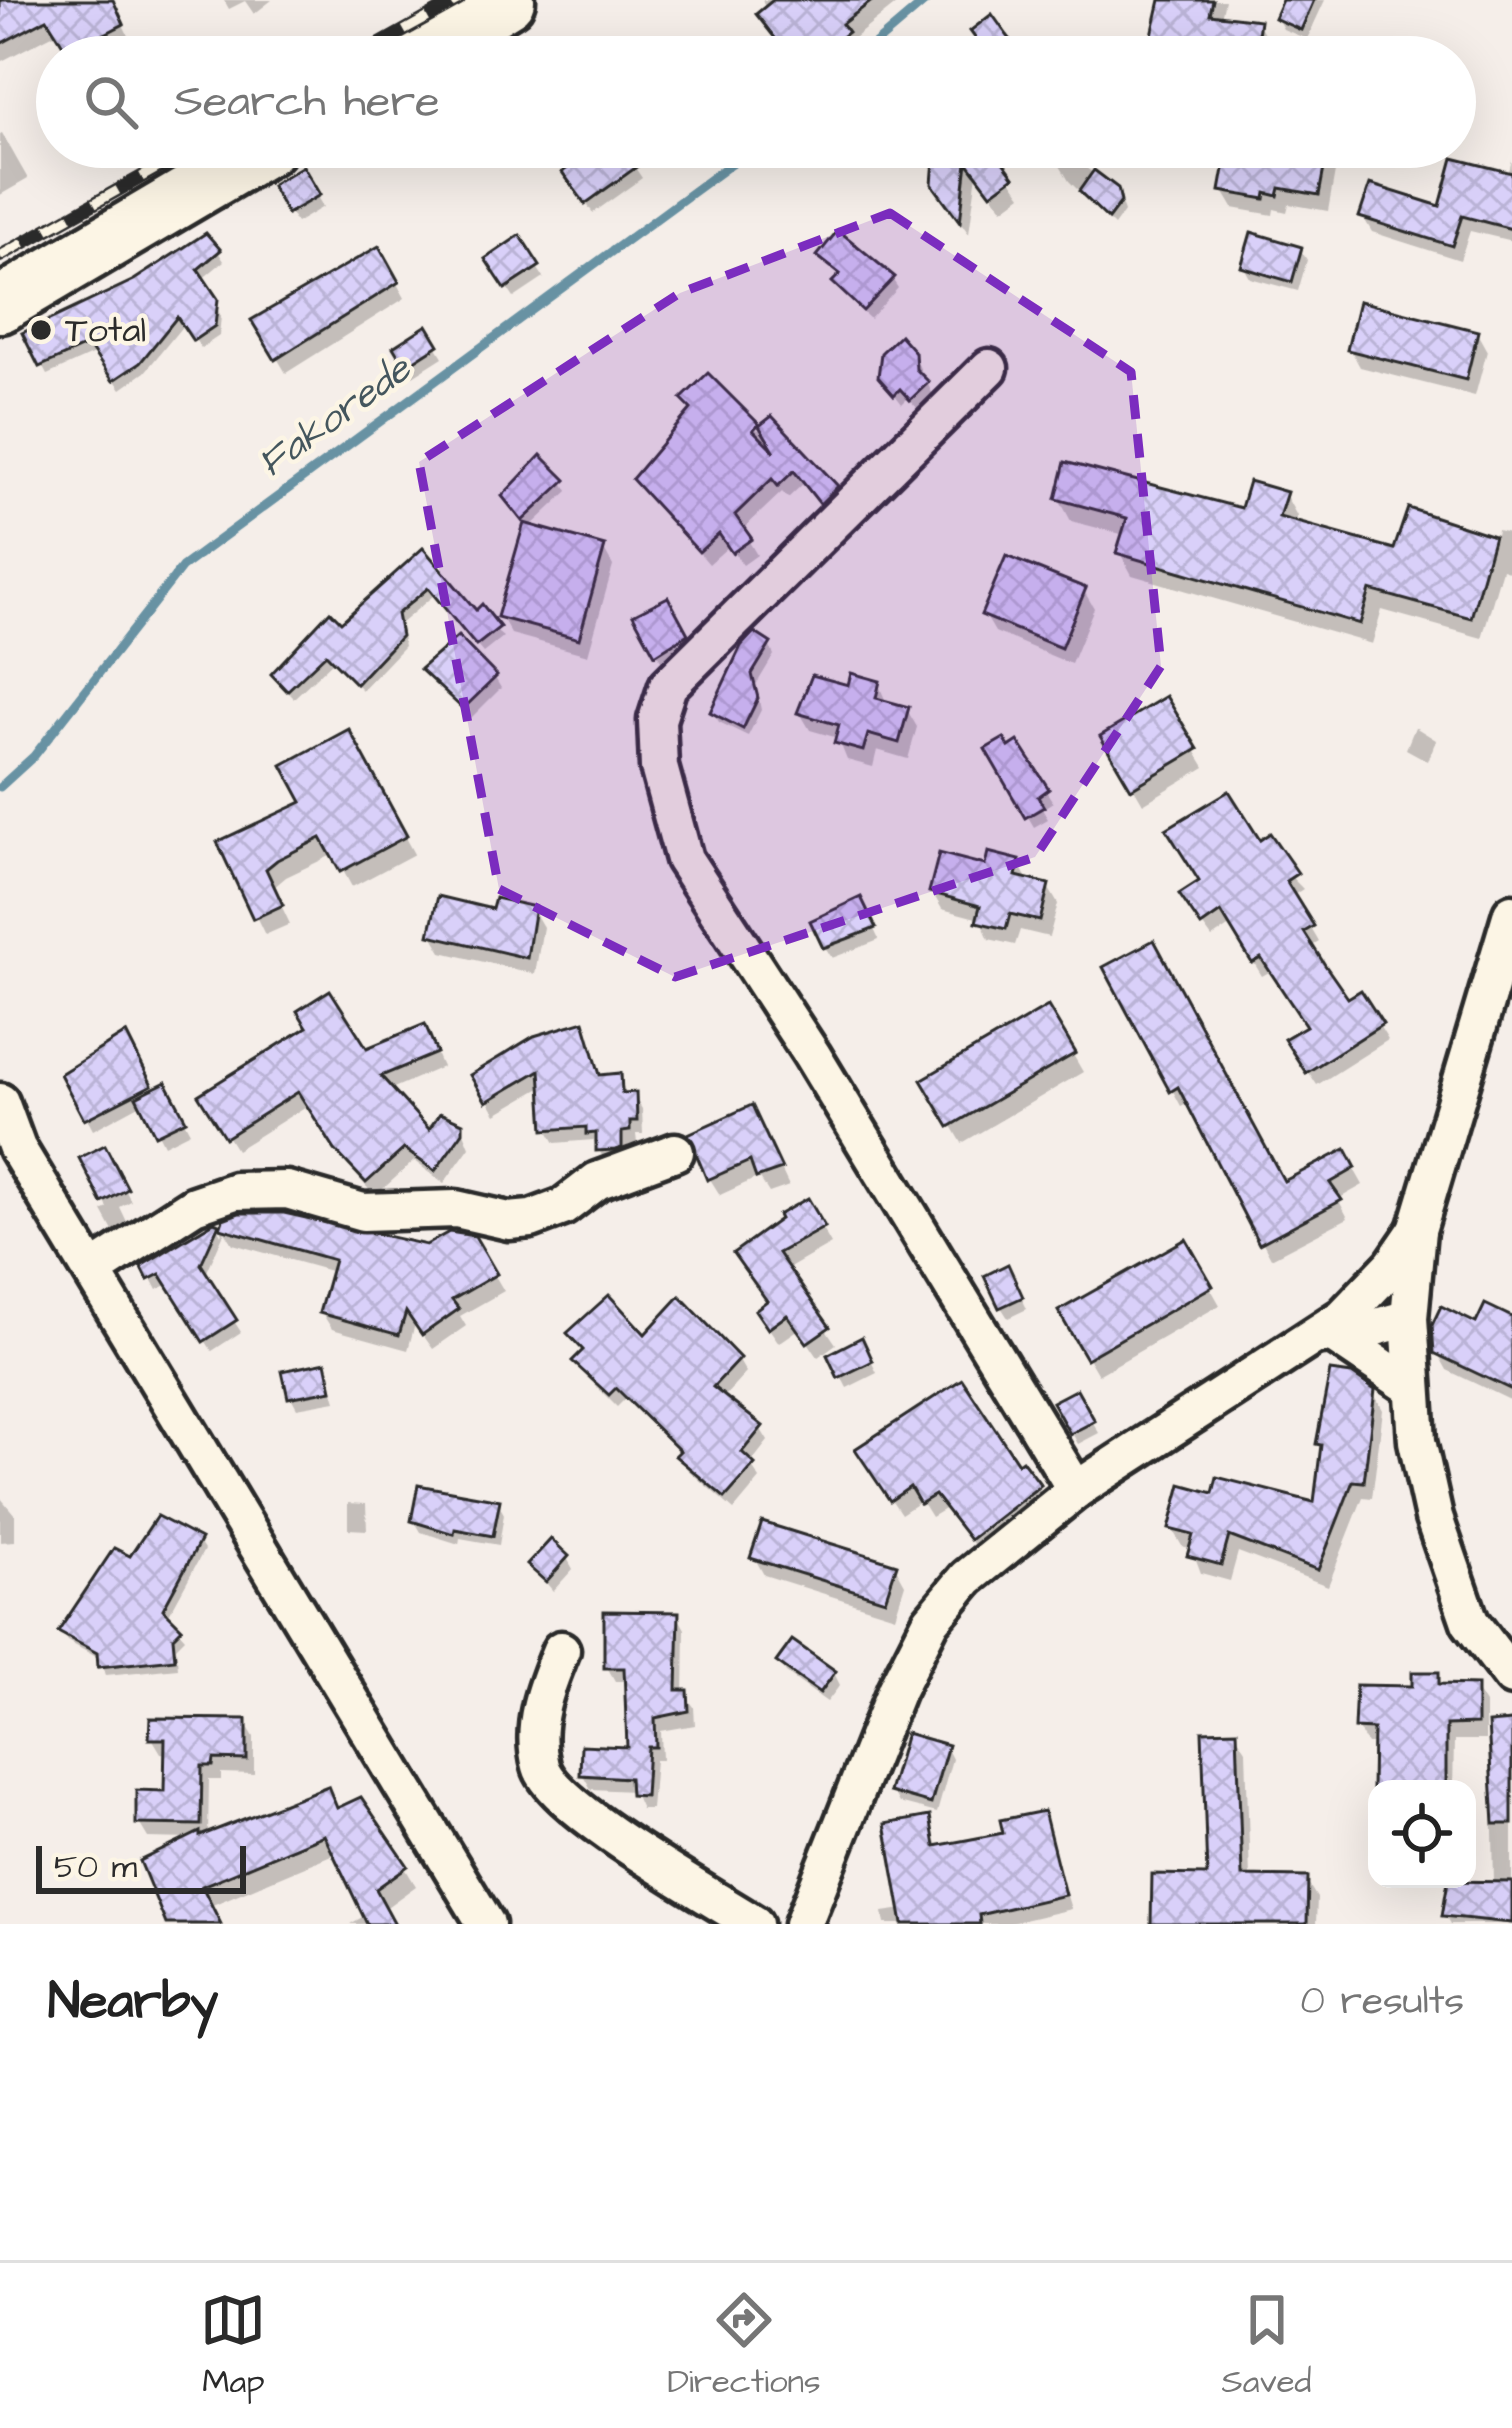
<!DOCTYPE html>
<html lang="en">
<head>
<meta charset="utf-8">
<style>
	body { margin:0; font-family:"Architects Daughter",sans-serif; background:#f6f6f6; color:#222 }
	.controls { position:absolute; right:36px; bottom:36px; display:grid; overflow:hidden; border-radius:24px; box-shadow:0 12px 48px #0002 }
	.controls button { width:108px; height:108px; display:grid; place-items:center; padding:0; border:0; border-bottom:3px solid #e0e0e0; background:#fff; color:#222; font:60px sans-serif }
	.scale { position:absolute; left:36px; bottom:30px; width:210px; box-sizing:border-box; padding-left:12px; border:6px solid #2b2b2b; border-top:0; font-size:33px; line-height:42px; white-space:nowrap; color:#2b2b2b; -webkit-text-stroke:9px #fcf5e5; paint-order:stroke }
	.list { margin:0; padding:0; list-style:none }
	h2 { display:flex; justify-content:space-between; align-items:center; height:156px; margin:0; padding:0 48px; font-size:51px }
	h2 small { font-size:39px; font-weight:400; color:#767676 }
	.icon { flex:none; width:66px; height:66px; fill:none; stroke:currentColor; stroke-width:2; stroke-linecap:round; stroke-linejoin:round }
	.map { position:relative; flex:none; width:1512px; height:1924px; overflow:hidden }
	.search { position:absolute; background:#fff; box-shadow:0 12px 48px #0002; left:36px; right:36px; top:36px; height:132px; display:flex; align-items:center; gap:30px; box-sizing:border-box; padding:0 42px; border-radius:66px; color:#767676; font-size:45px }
	.sheet { height:336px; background:#fff }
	nav { display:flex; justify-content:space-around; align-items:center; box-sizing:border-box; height:168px; border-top:3px solid #e0e0e0; background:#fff; font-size:33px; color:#767676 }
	nav a { display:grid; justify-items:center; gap:6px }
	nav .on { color:#2b2b2b }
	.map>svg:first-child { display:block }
	.shadow { fill:#0003; fill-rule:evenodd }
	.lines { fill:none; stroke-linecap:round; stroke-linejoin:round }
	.stream { stroke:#6892a3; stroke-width:9 }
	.building { fill:url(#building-cross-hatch); stroke:#2b2b2b; stroke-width:3 }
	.minor-casing { stroke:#2b2b2b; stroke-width:45 }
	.highway-casing { stroke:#2b2b2b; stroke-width:63 }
	.minor { stroke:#fcf5e5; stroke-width:36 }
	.highway { stroke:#fcf5e5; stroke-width:54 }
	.rail-casing { stroke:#2b2b2b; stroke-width:14 }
	.rail { stroke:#fcf5e5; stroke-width:9; stroke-dasharray:27; stroke-linecap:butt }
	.marked { fill:#7b2cbf; fill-opacity:0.2; stroke:#7b2cbf; stroke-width:9; stroke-dasharray:24 15; stroke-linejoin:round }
	.poi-dot { fill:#2b2b2b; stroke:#fcf5e5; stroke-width:4.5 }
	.labels { text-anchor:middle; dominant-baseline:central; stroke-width:9; stroke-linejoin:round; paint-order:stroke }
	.poi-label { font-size:36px; fill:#2b2b2b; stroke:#fcf5e5; text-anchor:start }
	.water-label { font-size:39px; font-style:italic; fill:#44565d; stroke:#fcf5e5 }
</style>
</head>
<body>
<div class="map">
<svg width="1512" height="1924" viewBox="0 0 1512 1924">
	<defs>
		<pattern id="building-cross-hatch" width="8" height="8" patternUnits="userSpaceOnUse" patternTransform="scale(3)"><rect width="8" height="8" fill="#d9d0f9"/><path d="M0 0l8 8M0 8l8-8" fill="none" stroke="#bab3d6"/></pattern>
	</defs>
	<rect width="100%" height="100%" fill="#f5eee9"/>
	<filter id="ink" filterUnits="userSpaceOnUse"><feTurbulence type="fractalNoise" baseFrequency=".00833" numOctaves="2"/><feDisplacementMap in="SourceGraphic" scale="24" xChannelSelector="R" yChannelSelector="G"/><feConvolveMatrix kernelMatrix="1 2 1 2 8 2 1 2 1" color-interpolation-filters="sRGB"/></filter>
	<g filter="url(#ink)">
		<g class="shadow">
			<polygon points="0,0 117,0 112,2 130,39 96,57 73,57 58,32 0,62"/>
			<polygon points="224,0 272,0 254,14 245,1 229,9"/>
			<polygon points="762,0 902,0 850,41 855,50 845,57 790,57 760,14 766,9"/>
			<polygon points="1163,0 1225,0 1221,18 1258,23 1267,38 1264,57 1150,57"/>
			<polygon points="1285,0 1325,0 1307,39 1283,29 1277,18"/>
			<polygon points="1113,49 1132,56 1133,57 1111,57"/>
			<polygon points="2,133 28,179 0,195 0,134"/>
			<polygon points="602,147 621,147 642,178 593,213 572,183"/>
			<polygon points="913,147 988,147 1022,195 1003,209 977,173 969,234 946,202 937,169 923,164"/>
			<polygon points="1049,147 1080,147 1074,159 1116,190 1124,212 1114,226 1069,181"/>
			<polygon points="1207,147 1334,147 1338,155 1328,211 1289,204 1287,212 1274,209 1273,215 1233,208 1223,191 1224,173"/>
			<polygon points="1512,160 1512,241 1470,231 1460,260 1372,232 1363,217 1442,210 1508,175"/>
			<polygon points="302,170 323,207 296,223 275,186"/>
			<polygon points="519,240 544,278 514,298 495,270"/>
			<polygon points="1300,249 1307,260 1298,291 1250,278 1244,267"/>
			<polygon points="378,250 405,298 286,373 255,321"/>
			<polygon points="218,252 224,261 201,280 221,316 219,336 201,348 184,324 145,372 121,389 96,353 47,375 26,335"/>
			<polygon points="821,256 892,279 898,288 870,319 841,292 836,282 841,277"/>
			<polygon points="426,329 443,357 413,376 397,348"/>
			<polygon points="1477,333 1487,351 1475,396 1360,367 1350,349"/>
			<polygon points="913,354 933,395 918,409 908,398 902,404 881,377"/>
			<path d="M 685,400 L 759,430 L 771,420 L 844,502 L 830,516 L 804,483 L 788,498 L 782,492 L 742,530 L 757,555 L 743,565 L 729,546 L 709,564 L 636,479 L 692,412 ZM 768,436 L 781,462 L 762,443 Z"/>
			<polygon points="563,482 568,491 529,528 603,548 613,566 588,655 511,634 501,616 526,525 511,505"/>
			<polygon points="1285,494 1297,516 1295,524 1396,552 1410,512 1495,540 1497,530 1512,534 1512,572 1502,569 1482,638 1382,610 1372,644 1132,575 1120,553 1125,535 1071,521 1059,499 1243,511"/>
			<polygon points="423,553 475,614 503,637 483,653 434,595 400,624 404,646 362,690 333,661 294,698 280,684"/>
			<polygon points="1084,591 1094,608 1071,664 995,632 985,615"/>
			<polygon points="667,601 692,647 663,664 637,617"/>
			<polygon points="769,645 774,655 756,685 761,710 748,736 719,722 713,712"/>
			<polygon points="424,669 495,678 501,688 471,718"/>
			<polygon points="878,683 887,704 907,710 917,727 908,759 877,750 873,767 847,760 838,738 810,730 800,713 850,689"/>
			<polygon points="1165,701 1205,767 1143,804 1104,737"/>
			<polygon points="1415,727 1436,740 1428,761 1406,749"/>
			<polygon points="348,733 414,854 352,887 334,854 286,877 273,888 290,924 265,935 221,844 306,804"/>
			<polygon points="1017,745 1053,802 1042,809 1048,819 1034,827 989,750 1008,751"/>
			<polygon points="1259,844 1303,889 1292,896 1319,942 1310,947 1347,1003 1360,995 1388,1040 1317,1085 1297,1054 1309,1027 1271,971 1262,976 1231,925 1212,938 1191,909"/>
			<polygon points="1018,863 1029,882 1048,887 1058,904 1049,937 1020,930 1015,945 989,939 980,919 942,909 932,892 987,868"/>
			<polygon points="533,910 543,927 535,974 442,952 432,935 494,912"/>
			<polygon points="866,912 879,940 832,958 825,947"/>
			<polygon points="1107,968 1283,1185 1345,1153 1363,1185 1338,1199 1348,1218 1271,1258 1189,1102 1181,1106"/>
			<polygon points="1047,1010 1083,1072 962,1143 926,1081"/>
			<polygon points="583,1024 602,1077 619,1076 627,1096 634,1096 642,1109 643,1134 636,1134 637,1144 628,1145 628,1161 607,1164 593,1140 555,1143 547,1129 544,1086 496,1114 474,1076"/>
			<polygon points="125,1037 153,1092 165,1086 190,1132 164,1145 143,1103 93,1130 64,1075"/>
			<polygon points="431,1042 442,1067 389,1090 429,1134 461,1125 470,1147 444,1183 414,1161 375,1196 347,1165 308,1105 236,1150 202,1096 366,1052"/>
			<polygon points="760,1125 789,1186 769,1193 759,1177 720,1195 710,1179"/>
			<polygon points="104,1149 131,1201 120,1207 129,1226 115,1235 102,1211 108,1208 83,1160"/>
			<polygon points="807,1202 831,1244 786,1270 836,1344 818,1357 799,1329 779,1343 768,1327 769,1303 737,1254"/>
			<polygon points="225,1222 426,1249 473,1239 504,1291 460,1316 466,1326 433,1349 415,1324 408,1350 332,1329 322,1313 334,1272 233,1244 225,1231 205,1276 241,1332 212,1351 169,1284 157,1290 145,1267 217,1227 221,1235"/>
			<polygon points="1185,1243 1220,1305 1098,1375 1062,1313"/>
			<polygon points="1013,1279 1027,1309 1008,1318 1001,1307"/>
			<polygon points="1512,1320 1512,1401 1447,1370 1437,1352 1478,1327"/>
			<polygon points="570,1333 738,1359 746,1373 723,1398 760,1428 768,1441 750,1464 760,1479 734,1510 687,1469 681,1454 625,1399 617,1407 584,1374 576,1361 584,1353"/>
			<polygon points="861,1341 877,1373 847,1388 831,1357"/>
			<polygon points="325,1365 336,1401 297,1408 291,1397"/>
			<polygon points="1373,1392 1383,1410 1372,1498 1363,1497 1328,1586 1238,1552 1230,1581 1201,1573 1192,1549 1182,1546 1172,1529 1215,1496 1316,1506 1323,1452 1319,1444"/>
			<polygon points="1076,1393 1099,1433 1078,1444 1056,1403"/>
			<polygon points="1021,1464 1048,1502 980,1553 946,1508 931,1517 921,1501 901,1514 868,1465"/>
			<polygon points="0,1497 15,1515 15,1541 0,1542"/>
			<polygon points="348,1503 366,1504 367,1530 348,1529"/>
			<polygon points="498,1503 504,1514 499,1545 460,1538 459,1544 421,1532 414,1520"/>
			<polygon points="198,1541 204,1550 167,1618 185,1638 176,1647 178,1668 106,1675 100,1659 67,1641 62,1632 131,1560"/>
			<polygon points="754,1557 895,1566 905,1584 895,1616 764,1575"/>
			<polygon points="567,1558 573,1569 553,1591 531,1565"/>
			<polygon points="677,1615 685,1629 684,1693 694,1707 695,1725 661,1731 662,1760 655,1760 651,1809 641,1809 633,1791 591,1789 583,1775 631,1750 627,1681 615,1681 607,1667"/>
			<polygon points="779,1662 834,1673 840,1685 827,1702 786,1673"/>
			<polygon points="1437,1675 1444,1687 1475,1688 1485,1704 1485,1740 1454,1740 1453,1789 1377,1789 1377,1824 1376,1744 1367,1744 1357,1727"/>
			<polygon points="245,1722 254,1737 254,1774 221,1773 221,1780 209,1780 208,1836 339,1811 405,1868 416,1886 384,1909 392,1924 350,1924 366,1915 336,1853 210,1906 219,1924 172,1924 191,1839 148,1838 139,1823 167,1794 168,1754 161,1753 152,1738"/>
			<polygon points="1512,1724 1512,1924 1450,1924 1445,1915 1494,1884 1491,1726"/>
			<polygon points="1235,1733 1246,1750 1250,1879 1306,1880 1317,1898 1316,1924 1154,1924 1210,1878"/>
			<polygon points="946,1747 952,1759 937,1813 899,1803 893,1792"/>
			<polygon points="1042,1814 1071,1909 1006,1924 885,1924 883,1912 904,1909 928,1820 939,1848 1006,1835"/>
		</g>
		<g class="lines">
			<g class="stream">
				<polyline points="860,57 927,0"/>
				<polyline points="0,787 34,756 182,567 754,147"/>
			</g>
		</g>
		<g class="building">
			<polygon points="0,0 113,0 124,24 68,53 47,19 0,44"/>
			<polygon points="773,0 873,0 842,24 848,32 816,57 790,57 756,14"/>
			<polygon points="1160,0 1213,0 1210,14 1260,20 1255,57 1202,50 1200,57 1147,57"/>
			<polygon points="1282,0 1314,0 1301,30 1274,18"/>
			<polygon points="992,14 1007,35 1024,57 989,57 970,31"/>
			<polygon points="597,147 625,147 638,166 585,204 562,172"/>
			<polygon points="935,147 992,147 1014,177 991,194 967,162 960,222 932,184"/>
			<polygon points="1228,147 1328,147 1319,195 1280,188 1278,196 1266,193 1265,199 1220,191"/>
			<polygon points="1453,158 1512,173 1512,229 1462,216 1452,246 1359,217 1370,184 1440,206"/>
			<polygon points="303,166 320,195 287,214 271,185"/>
			<polygon points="1094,170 1118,188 1121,202 1108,219 1079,191"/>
			<polygon points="838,230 895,277 863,311 832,282 840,274 817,256"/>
			<polygon points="1251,232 1302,247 1292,282 1241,267"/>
			<polygon points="206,233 221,250 198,269 218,299 215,326 193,341 177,317 140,363 113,381 88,345 39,367 22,333 134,280"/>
			<polygon points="520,235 540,266 505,289 485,259"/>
			<polygon points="379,246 399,282 275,360 251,320"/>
			<polygon points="1359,301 1478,331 1466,380 1347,350"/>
			<polygon points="427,325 439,345 405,367 393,347"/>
			<polygon points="900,335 915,352 916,369 929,382 910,400 900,389 894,395 878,377 881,353"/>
			<polygon points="708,373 759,424 753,430 775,452 759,426 772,416 838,486 820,504 794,471 778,486 772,479 735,515 752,539 732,553 719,534 699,552 632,479 691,409 681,399"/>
			<polygon points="541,455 566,480 522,521 502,496"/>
			<polygon points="1065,462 1241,508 1249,481 1287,492 1279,517 1394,549 1408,508 1494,536 1471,618 1370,590 1360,624 1116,553 1127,518 1056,499"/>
			<polygon points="524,523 605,546 579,639 497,617"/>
			<polygon points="423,548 476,610 482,604 500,627 476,646 428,588 397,614 401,636 356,684 326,654 287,691 271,674 330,611 341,622"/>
			<polygon points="1006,556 1086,588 1061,648 981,615"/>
			<polygon points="668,597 688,634 655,655 633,615"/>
			<polygon points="754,632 771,643 752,674 758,698 743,729 710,712 741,646"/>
			<polygon points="458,636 497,676 463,709 420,669"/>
			<polygon points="851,673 880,681 876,698 909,707 899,743 868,734 863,751 834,743 839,725 797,713 812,675 848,685"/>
			<polygon points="1166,696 1198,749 1131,789 1100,736"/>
			<polygon points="349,729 407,836 340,872 321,838 277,860 266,869 283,905 253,919 217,842 302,802 282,765"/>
			<polygon points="1004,738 1009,747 1018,741 1049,789 1038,797 1044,807 1025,818 985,749"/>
			<polygon points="1229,791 1260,840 1270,833 1298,873 1286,881 1314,926 1304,932 1325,965 1348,998 1361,990 1383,1024 1306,1073 1284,1039 1306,1026 1261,958 1252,963 1221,912 1201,926 1179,894 1199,881 1166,829"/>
			<polygon points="988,852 1020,860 1016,876 1049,884 1040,921 1010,914 1006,929 976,922 980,906 929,892 939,853 985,865"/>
			<polygon points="438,896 492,909 495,898 535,907 527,958 429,935"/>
			<polygon points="861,897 876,928 823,948 810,921"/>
			<polygon points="1154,940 1284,1181 1346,1149 1356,1168 1330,1183 1342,1200 1259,1244 1178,1087 1170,1092 1103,967"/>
			<polygon points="330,990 367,1048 425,1024 437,1053 381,1076 429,1129 440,1113 463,1123 463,1132 435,1171 404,1149 366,1183 335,1150 298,1092 225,1138 198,1095 307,1027 297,1011"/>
			<polygon points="1048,1006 1076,1053 949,1127 921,1080"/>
			<polygon points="584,1021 600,1075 621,1073 622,1093 636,1092 637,1121 630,1121 630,1131 622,1132 622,1148 615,1150 596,1151 596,1133 586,1134 586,1127 544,1130 540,1070 486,1102 470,1075 534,1036"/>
			<polygon points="126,1033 152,1085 84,1120 60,1074"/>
			<polygon points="166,1082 186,1120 155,1135 136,1097"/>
			<polygon points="752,1105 782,1169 756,1178 750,1161 707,1180 688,1134"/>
			<polygon points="105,1145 128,1189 102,1203 79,1158"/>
			<polygon points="808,1198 825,1227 778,1253 830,1327 807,1343 787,1315 768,1329 755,1310 767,1301 733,1253 780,1219 778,1215"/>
			<polygon points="239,1213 284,1213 426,1245 449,1232 475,1236 497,1274 452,1300 459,1309 422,1335 406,1312 399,1335 319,1313 334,1260 220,1228 223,1219"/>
			<polygon points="214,1222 219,1224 201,1264 237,1320 203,1342 160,1274 148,1280 141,1266"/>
			<polygon points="1186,1239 1213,1286 1086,1359 1058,1311"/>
			<polygon points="1008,1264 1023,1297 999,1308 984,1276"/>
			<polygon points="609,1295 645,1334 680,1296 740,1358 713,1387 763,1426 742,1452 755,1464 725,1498 675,1456 680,1451 616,1388 609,1395 572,1361 583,1350 567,1333"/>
			<polygon points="1485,1304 1512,1317 1512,1390 1434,1353 1432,1325 1441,1306 1476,1323"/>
			<polygon points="862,1337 873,1361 838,1378 827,1355"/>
			<polygon points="326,1362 332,1390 288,1398 282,1371"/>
			<polygon points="1330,1371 1352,1374 1375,1390 1364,1482 1353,1481 1318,1570 1229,1536 1221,1565 1187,1556 1193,1535 1169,1529 1181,1484 1213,1493 1217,1477 1314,1502 1321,1445 1316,1444"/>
			<polygon points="962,1379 1018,1463 1022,1460 1041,1485 970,1540 935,1495 920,1504 910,1487 890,1501 855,1449"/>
			<polygon points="1077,1389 1095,1421 1070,1434 1052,1402"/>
			<polygon points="418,1485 500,1500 493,1536 455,1529 454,1534 411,1521"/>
			<polygon points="157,1516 201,1539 163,1609 182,1628 173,1637 175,1659 98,1667 97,1653 58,1632 114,1548 130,1556"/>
			<polygon points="762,1522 897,1564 885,1600 750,1558"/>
			<polygon points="551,1539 569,1556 546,1582 527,1565"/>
			<polygon points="604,1611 679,1612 677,1690 688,1690 689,1711 655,1718 656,1747 648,1747 645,1796 630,1795 629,1778 580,1775 581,1745 627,1747 624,1668 604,1668"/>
			<polygon points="792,1640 836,1671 820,1693 776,1662"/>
			<polygon points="1412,1672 1439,1672 1439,1684 1477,1685 1477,1724 1446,1725 1446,1789 1372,1789 1373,1729 1354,1728 1356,1685 1412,1686"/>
			<polygon points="150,1718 247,1719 247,1760 214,1759 213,1766 202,1766 201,1825 136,1824 136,1790 164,1791 165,1739 149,1739"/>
			<polygon points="1512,1721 1512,1824 1494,1824 1488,1723"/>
			<polygon points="1237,1730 1242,1876 1308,1877 1307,1924 1151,1924 1152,1874 1207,1875 1202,1731"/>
			<polygon points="906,1733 948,1745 931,1804 889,1792"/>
			<polygon points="328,1786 337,1808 361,1797 408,1866 376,1889 395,1924 367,1924 324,1835 202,1886 221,1924 166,1924 140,1861 200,1832 200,1836"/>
			<polygon points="1044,1811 1065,1895 979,1915 980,1924 903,1924 885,1824 930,1816 935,1846 1003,1833 1000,1820"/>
			<polygon points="1448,1881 1512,1882 1512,1923 1442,1916"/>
		</g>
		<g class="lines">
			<defs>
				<g id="minor">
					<polyline points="989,368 668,686 657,720 659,767 684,859 812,1055 1076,1490"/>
					<polyline points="1512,913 1417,1230 1409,1318 1417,1441 1434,1518 1470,1622 1512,1677"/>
					<polyline points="0,1102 17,1148 486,1924"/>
					<polyline points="92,1271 194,1205 235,1191 287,1190 363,1212 456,1209 509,1221 531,1219 563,1207 597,1181 675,1152"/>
					<polyline points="1333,1334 1410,1386"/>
					<polyline points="1320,1335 1358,1332 1409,1318"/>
					<path d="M 561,1650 C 546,1686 530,1726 541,1766 C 552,1808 712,1897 754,1924"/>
					<polyline points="803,1924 896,1690 931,1621 967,1578 1076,1490 1343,1317 1393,1265 1417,1230"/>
				</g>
				<g id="highway">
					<polyline points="415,57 507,0"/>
					<polyline points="0,305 268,147"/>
				</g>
			</defs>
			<use href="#minor" class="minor-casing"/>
			<use href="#highway" class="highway-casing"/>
			<use href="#minor" class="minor"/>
			<use href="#highway" class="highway"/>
			<defs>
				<g id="rail">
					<polyline points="357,57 459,0"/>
					<polyline points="0,256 195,147"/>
				</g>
			</defs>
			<use href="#rail" class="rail-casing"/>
			<use href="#rail" class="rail"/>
		</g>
	</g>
	<path class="marked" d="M 890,213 L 1131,372 L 1161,666 L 1035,857 L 675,977 L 499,889 L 419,462 L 680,293 Z"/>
	<circle class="poi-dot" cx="41" cy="330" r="12"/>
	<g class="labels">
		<g class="poi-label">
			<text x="65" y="330">Total</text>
		</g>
		<g class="water-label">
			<text transform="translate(335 417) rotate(-36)">Fakorede</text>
		</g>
	</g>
</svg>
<div class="controls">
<button><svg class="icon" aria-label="locate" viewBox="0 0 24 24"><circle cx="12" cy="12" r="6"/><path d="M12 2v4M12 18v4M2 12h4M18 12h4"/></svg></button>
</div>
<div class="scale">50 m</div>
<div class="search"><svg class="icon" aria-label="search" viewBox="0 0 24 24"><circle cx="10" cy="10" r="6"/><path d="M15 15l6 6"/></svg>Search here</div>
</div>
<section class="sheet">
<h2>Nearby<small>0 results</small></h2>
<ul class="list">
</ul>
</section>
<nav>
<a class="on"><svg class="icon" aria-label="map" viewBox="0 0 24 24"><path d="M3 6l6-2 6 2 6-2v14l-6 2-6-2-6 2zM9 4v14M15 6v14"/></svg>Map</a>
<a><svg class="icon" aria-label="directions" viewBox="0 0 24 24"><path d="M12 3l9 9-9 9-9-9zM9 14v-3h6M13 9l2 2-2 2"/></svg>Directions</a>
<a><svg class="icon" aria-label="saved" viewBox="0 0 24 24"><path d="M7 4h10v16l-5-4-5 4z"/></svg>Saved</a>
</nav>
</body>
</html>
